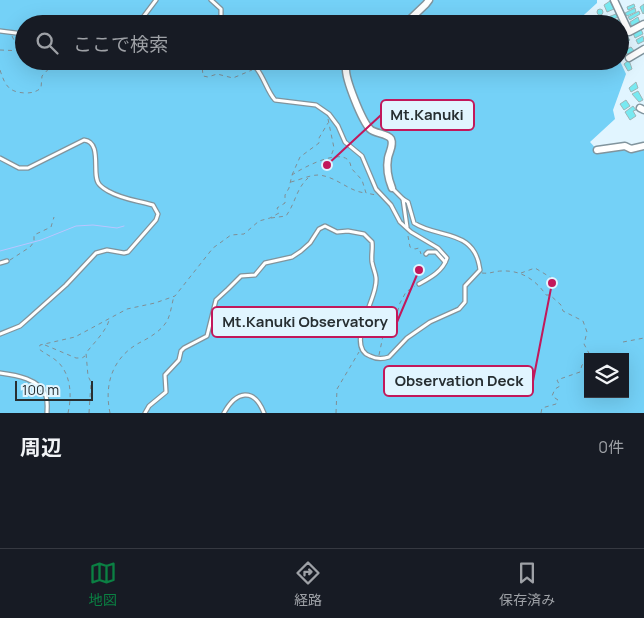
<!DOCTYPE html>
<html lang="ja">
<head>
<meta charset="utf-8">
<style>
	body { margin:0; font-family:Manrope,"Noto Sans JP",sans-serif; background:#20242c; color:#f1f3f6 }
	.controls { position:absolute; right:15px; bottom:15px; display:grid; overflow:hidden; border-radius:0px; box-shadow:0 5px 20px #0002 }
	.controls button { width:45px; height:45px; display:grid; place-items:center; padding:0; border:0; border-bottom:1px solid #363941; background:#171b24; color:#f1f3f6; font:25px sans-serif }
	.scale { position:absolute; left:15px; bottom:12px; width:78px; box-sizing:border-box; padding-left:5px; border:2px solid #272f32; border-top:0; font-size:14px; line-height:18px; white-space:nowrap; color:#272f32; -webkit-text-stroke:4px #e1f5ff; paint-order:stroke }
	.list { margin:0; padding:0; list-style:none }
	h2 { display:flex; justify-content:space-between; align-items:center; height:65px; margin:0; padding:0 20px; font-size:21px }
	h2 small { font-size:16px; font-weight:400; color:#9ea1a6 }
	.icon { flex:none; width:28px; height:28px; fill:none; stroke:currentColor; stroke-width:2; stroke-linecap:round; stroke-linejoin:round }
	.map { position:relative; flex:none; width:644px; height:413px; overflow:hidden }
	.search { position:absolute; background:#171b24; box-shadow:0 5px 20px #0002; left:15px; right:15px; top:15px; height:55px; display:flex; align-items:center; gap:12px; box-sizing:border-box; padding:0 18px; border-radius:28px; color:#9ea1a6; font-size:19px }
	.sheet { height:135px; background:#171b24 }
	nav { display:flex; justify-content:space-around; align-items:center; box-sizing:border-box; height:70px; border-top:1px solid #363941; background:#171b24; font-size:14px; color:#9ea1a6 }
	nav a { display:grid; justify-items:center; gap:2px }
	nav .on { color:#0b8043 }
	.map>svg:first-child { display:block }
	.forest { fill:#74d1f7; fill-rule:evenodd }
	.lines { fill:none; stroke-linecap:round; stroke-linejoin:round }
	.stream { stroke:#bac5ff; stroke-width:1 }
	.building { fill:#78e9f1; stroke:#9eb5b7 }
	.lane-casing { stroke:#81949d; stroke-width:5.5 }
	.street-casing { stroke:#81949d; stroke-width:9 }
	.path { stroke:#808e94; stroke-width:1; stroke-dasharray:4 4; stroke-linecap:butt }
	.lane { stroke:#fff; stroke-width:3 }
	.street { stroke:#fff; stroke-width:6 }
	.leader { fill:none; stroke:#c2185b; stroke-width:2 }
	.callout-dot { fill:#c2185b; stroke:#e1f5ff; stroke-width:2 }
	.callout { fill:#e1f5ff; stroke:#c2185b; stroke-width:2 }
	.callout-label { font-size:15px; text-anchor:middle; font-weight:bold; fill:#272f32 }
</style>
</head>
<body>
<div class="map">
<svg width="644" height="413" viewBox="0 0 644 413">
	<rect width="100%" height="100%" fill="#e1f5ff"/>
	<path class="forest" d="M 0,0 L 597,0 L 597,3 L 574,24 L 24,24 L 24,61 L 620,61 L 626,74 L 613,110 L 615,119 L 590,142 L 598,151 L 644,147 L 644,413 L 0,413 ZM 588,357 L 625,357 L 625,394 L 588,394 Z"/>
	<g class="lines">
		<polyline class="stream" points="0,251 41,240 76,226 93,225 117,228 124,226"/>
	</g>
	<g class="building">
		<polygon points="610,1 614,9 607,12 604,5"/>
		<polygon points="634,4 635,7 628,10 627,7"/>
		<polygon points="644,4 644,13 643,14 640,7"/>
		<polygon points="635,8 636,12 627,16 625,13"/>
		<circle cx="600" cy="12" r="3"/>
		<polygon points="639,11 640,14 630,20 628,17"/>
		<polygon points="616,14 618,17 610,21 608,17"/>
		<polygon points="638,17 640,23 632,27 630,22"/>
		<polygon points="619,19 621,23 611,24 611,23"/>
		<polygon points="641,29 643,34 635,38 633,33"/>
		<polygon points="625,34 630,40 623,44 620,37"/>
		<polygon points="643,36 644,41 638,44 636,40"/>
		<polygon points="631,47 635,52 628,55 625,50"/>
		<polygon points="629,60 632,69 628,71 624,64"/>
		<polygon points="636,82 638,88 631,92 629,88"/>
		<polygon points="638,91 643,100 639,102 632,94"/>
		<polygon points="626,100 630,106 624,110 620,104"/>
		<polygon points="633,106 636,110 633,111 636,116 630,120 625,112"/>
	</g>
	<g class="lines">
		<defs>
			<g id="lane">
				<polyline points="211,0 221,9 221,24"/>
				<polyline points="138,24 156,0"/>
				<polyline points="0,31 24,34"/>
				<path d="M 247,61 C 262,67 265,89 275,100 L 316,105 L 329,114 L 338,126 L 345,142 L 362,156 L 376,189 L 391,205 L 400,222 L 411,232 L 438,248 L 447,258 C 443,271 430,278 419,284"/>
				<path d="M 0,158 L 19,168 L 28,168 L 84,140 C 103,142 91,175 99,184 C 101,187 105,189 108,191 C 124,200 136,200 153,205 L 158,214 L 156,220 L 128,252 L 124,253 L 107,250 L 96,253 L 66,285 L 28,319 L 20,326 L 0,334"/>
				<polyline points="392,188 403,199"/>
				<polyline points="426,254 428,252 436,252 445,262"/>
				<polyline points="0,263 7,261"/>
				<path d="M 0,373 C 16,375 40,379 46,396 C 48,402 47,408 47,413"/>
				<path d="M 145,413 L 149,406 L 166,392 L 165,375 L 179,360 L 181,351 L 184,348 L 207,336 L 216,300 L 228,289 L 241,276 L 255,275 L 265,263 L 292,257 L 301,251 L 310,243 L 319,229 L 325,226 L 337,232 L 348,231 L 364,234 L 372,242 C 373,249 371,255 372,262 C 374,273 378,275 375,288 C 372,305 347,348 370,356 C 376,359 383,359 389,357 L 407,338 L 430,322 L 459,309 L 465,302 L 465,286 L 480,270 C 475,228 438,239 414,223 L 408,202 L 403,199 L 407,227"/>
				<path d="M 224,413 C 236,391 254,387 264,413"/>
			</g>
			<g id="street">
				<polyline points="614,0 629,32 644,24"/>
				<polyline points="405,24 426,4 429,0"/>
				<polyline points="629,58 644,49"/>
				<path d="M 350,61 C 348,64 347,65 346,68 C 345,79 362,121 370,129 C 375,134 387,133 391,139 C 394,145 389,152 388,158 C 386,169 388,178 392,188"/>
				<polyline points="640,108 644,110"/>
				<polyline points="597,150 625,146 631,149 644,146"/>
			</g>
		</defs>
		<use href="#lane" class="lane-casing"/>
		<use href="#street" class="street-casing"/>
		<g class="path">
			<polyline points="12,36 19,50"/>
			<polyline points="0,50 24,51"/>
			<polyline points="203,61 202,65 203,76 208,77 217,74 233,78 252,70"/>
			<path d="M 0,70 C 5,85 8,92 25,93 C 32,93 36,92 41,88 L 42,76 L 56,61"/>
			<polyline points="328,119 334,148 331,156"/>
			<polyline points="292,175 300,157 319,143 319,138 328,123"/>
			<path d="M 291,182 C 299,180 310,175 318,175 C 336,176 349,192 366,193"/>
			<path d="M 271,218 L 286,216 C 296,202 296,189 308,178"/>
			<polyline points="408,236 410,247 415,249 419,248 421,254"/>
			<polyline points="10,260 30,247 34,242 34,235 51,227 54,217"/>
			<path d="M 482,273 C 491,274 494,271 502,271 C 521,270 536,280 546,295 L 550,295 L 561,305 L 563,311 L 583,321 L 587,332 L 584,344 L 591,357"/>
			<polyline points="521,273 535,268 555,280"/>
			<polyline points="623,342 644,338"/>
			<polyline points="45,345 76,358 82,358 85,356"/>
			<polyline points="379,355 383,336 395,320 400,303 406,292 415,286"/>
			<path d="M 68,413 C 72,396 71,376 59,363 C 53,357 45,354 39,349 L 40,345 L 75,337 L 127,309 L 155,303 L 175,296 L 213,248 L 231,235 L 244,234 L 259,221 L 270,218 L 279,213 L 277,208 L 285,203 L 285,195 L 289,188 L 292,175 C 302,168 350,142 351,168 L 362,180 L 366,193 L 376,195"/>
			<path d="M 89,413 L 91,382 L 88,376 L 86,353 C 93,344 107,330 109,320"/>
			<path d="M 110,413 C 104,385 112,358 139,343 C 149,338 163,330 168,319 C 171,312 172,303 174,296"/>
			<polyline points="336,413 337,389 359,352"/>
			<polyline points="541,413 542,408 556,404 558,400 552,396 555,389 560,386 557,380 580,372 582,365 588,361"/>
		</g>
		<use href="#lane" class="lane"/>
		<use href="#street" class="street"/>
	</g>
	<path class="leader" d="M327 165L381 115M419 270L397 322M552 283L533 381"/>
	<g class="callout-dot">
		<circle cx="327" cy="165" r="5"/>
		<circle cx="419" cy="270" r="5"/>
		<circle cx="552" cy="283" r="5"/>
	</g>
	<g class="callout">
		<rect x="381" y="100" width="93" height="30" rx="5"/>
		<rect x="212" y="307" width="185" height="30" rx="5"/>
		<rect x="384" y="366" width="149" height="30" rx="5"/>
	</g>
	<g class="callout-label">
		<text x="427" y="120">Mt.Kanuki</text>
		<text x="305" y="327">Mt.Kanuki Observatory</text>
		<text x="459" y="386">Observation Deck</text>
	</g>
</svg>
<div class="controls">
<button><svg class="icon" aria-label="layers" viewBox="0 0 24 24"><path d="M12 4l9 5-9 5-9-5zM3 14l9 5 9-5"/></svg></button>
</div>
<div class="scale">100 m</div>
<div class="search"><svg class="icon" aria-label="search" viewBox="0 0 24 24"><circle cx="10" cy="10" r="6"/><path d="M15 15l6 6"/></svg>ここで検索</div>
</div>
<section class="sheet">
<h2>周辺<small>0件</small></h2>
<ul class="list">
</ul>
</section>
<nav>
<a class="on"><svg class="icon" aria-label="map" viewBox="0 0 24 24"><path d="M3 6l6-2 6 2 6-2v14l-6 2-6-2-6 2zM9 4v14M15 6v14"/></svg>地図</a>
<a><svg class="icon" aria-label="directions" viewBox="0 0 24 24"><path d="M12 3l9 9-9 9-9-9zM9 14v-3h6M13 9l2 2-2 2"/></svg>経路</a>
<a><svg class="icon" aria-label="saved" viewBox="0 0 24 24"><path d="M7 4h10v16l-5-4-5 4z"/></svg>保存済み</a>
</nav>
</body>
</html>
